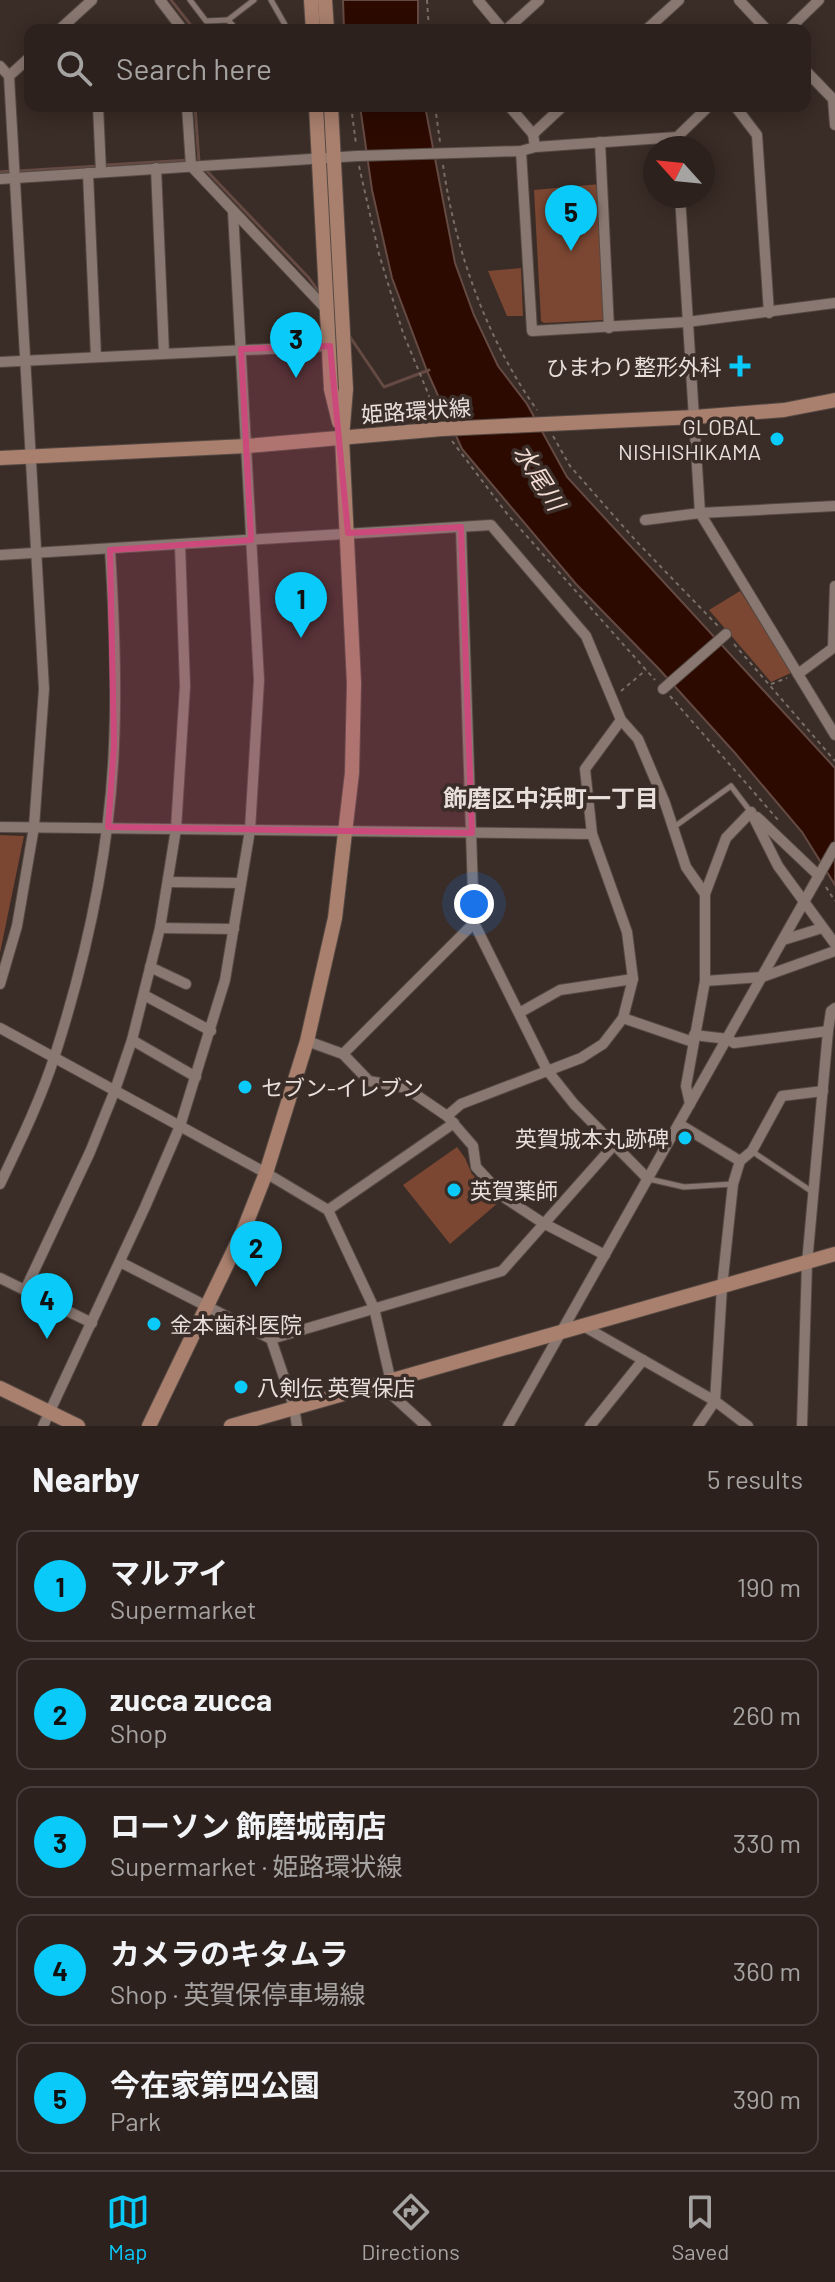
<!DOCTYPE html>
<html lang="en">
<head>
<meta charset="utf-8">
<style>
	body { margin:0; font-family:Barlow,"Noto Sans JP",sans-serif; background:#382e29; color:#f1f3f6 }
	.compass { position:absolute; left:643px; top:136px; width:72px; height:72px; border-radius:50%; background:#2c211c; box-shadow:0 4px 20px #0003; rotate:297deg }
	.you { position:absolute; left:474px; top:904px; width:28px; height:28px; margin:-20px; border:6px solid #fff; border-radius:50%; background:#1a73e8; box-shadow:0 0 0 12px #1a73e833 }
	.badge { display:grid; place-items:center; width:52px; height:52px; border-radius:50%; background:#0acafa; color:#111; font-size:26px; font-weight:700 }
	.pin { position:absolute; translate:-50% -66px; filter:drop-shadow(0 2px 4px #0008) }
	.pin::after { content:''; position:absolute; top:42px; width:28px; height:24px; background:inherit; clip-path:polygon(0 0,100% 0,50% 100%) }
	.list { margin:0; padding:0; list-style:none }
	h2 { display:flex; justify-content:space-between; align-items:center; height:104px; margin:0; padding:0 32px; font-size:34px }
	h2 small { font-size:26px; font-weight:400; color:#a6a3a3 }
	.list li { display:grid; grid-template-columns:52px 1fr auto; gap:24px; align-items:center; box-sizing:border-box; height:112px; margin:0 16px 16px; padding:0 16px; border:2px solid #483e3b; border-radius:16px }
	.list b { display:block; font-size:30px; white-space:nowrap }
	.list p { margin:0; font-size:26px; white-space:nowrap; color:#a6a3a3 }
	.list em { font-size:26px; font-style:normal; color:#a6a3a3 }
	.icon { flex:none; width:44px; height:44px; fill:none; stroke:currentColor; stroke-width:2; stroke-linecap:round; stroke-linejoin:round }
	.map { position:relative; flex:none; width:835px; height:1426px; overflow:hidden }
	.search { position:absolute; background:#2c211c; box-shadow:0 4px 20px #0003; left:24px; right:24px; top:24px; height:88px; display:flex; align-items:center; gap:20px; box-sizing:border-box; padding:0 28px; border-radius:16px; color:#a6a3a3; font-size:30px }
	.sheet { height:744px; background:#2c211c }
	nav { display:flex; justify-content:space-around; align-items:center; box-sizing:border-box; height:112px; border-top:2px solid #483e3b; background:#2c211c; font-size:22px; color:#a6a3a3 }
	nav a { display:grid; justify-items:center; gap:4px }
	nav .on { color:#0acafa }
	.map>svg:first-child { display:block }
	.green { fill:#7b4732 }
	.water { fill:#2c0a00; stroke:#644a42; stroke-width:2 }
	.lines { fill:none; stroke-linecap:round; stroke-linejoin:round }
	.stream { stroke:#644a42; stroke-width:3 }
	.lane-casing { stroke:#554943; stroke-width:7 }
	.street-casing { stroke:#554943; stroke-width:12 }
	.secondary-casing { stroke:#554943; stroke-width:16 }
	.path { stroke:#796d68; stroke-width:2; stroke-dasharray:4 4; stroke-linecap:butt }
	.lane { stroke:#897871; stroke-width:5 }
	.street { stroke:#897871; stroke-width:10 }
	.secondary { stroke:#a97f6d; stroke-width:14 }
	.marked { fill:#cc4a7b; fill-opacity:0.2; stroke:#cc4a7b; stroke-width:6; stroke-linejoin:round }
	.poi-dot { fill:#0acafa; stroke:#3a2c26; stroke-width:3 }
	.labels { text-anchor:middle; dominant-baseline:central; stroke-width:7; stroke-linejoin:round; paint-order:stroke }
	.poi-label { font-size:22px; fill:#e8dfdb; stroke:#3a2c26; text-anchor:start }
	.street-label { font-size:22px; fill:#e8dfdb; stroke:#3a2c26 }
	.water-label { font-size:24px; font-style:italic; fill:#f1dbd3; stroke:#3a2c26 }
	.neighbourhood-label { font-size:24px; font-weight:bold; fill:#e8dfdb; stroke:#3a2c26 }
</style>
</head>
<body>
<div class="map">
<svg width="835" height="1426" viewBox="0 0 835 1426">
	<rect width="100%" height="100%" fill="#3a2c26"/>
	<g class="green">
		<polygon points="600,184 604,320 544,323 541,321 534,190"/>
		<polygon points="521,268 523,316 507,316 488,271"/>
		<polygon points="740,591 793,672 771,682 709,610"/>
		<polygon points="0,835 24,836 0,953"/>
		<polygon points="457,1147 465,1158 472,1174 499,1202 450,1244 403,1185"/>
	</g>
	<g class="water">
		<polygon points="343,0 418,0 418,30 344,30"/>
		<polygon points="360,106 425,106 455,263 474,315 498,366 527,404 567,477 835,768 835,885 802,832 735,753 659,669 576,584 462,449 427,371 392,278 372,190"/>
	</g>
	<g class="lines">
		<g class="stream">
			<polyline points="171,0 190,24 190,30"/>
			<polyline points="195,106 199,162"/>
			<polyline points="105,165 190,160"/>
			<polyline points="204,168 309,278 321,295"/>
			<polyline points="18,171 98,166"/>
			<polyline points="0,172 10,171"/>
			<polyline points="348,334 384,387 429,370"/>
		</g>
		<defs>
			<g id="lane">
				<polyline points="190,0 206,21 228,20 237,30"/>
				<polyline points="271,0 288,30"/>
				<polyline points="228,20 254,0"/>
				<polyline points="674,827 731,786 750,811"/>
				<polyline points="753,1152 811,1191"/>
				<polyline points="649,1179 684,1187 733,1184"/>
			</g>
			<g id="street">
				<polyline points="160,0 183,30"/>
				<polyline points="478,0 503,30"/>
				<polyline points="739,0 767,30"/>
				<polyline points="59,30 92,0"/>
				<polyline points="506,30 539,0"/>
				<polyline points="646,30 679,0"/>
				<polyline points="788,30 819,0"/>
				<polyline points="0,66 9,76 44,689 34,827 17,926 0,984"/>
				<polyline points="805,70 833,99 835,125"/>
				<polyline points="9,76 30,57"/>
				<polyline points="98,106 101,172"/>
				<polyline points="187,106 191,166 326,309"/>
				<polyline points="509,106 533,134 535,147"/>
				<polyline points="735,106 757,135 769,313"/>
				<polyline points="533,134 563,106"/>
				<polyline points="600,142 609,328"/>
				<polyline points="521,151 532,331 687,322 835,303"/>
				<polyline points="156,168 164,353"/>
				<polyline points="88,173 96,357"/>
				<polyline points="0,179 357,156 521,151 535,147 677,137 709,106"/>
				<polyline points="680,196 700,513 835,735"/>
				<polyline points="0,362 330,346"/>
				<polyline points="645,520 700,513 835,506"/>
				<polyline points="0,555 491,525 586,636 621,720 638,739 665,803 686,867 705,894"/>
				<polyline points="798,674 833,648 835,586"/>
				<polyline points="663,689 726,634"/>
				<polyline points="751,812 778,866 835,944"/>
				<polyline points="757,817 819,876"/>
				<polyline points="0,827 592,834"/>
				<polyline points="169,882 241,883"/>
				<polyline points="474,923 547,1070 574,1104 648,1179"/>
				<polyline points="160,928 234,929"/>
				<polyline points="783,940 822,928"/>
				<polyline points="150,967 186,984"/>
				<polyline points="705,981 762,977 835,951"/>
				<polyline points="144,995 211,1031"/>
				<polyline points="519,1013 560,990 633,979"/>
				<polyline points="623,1018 693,1042"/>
				<polyline points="0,1028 266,1173 328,1210 374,1308 391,1382"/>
				<polyline points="694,1035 728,1039 734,1043 828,1031"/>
				<polyline points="132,1040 196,1077"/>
				<polyline points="307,1041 343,1054 369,1081 406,1088 447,1116 473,1146 476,1167 505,1198 543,1223 605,1255"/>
				<polyline points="343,1054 474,923 461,527"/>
				<polyline points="690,1104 686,1086 705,981 705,894 726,838 751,812"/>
				<polyline points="447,1116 461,1104 581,1058 603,1044 623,1018 633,979 627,932 592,834 585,769 621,720"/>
				<polyline points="679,1124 740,1161 733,1184 722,1287 715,1401 698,1426"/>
				<polyline points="740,1161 752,1151 782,1096 823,1091"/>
				<path d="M 0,1184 C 20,1142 41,1099 55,1055 C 87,955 110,850 114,745 C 117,679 114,614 110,550"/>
				<polyline points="328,1210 454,1123"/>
				<polyline points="120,1262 271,1339 294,1407 297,1426"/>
				<polyline points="0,1278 92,1323"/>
				<polyline points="25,1290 90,1152 115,1090 132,1040 160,928 176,829 185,686 180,545"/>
				<polyline points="585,1327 715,1401 748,1426"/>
				<polyline points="271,1339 502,1271 613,1146"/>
				<polyline points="381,1385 426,1426"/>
				<polyline points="43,1426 145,1207 180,1126 225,980 250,830 259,680 233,212"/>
				<polyline points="508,1426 835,847"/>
				<polyline points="590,1426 643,1360"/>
				<polyline points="802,1426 807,1263 828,1031 831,1011 835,1008"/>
			</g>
			<g id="secondary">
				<polyline points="311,0 313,30"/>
				<polyline points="325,0 327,30"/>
				<polyline points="316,106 331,389 339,422"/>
				<polyline points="0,458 247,446 442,429 695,417 784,410 835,400"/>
				<polyline points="0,1388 78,1426"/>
				<polyline points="149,1426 244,1229 266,1173 307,1041 335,918 352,773 354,683 342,438 346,389 331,106"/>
				<polyline points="231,1426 835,1254"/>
			</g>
		</defs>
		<use href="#lane" class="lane-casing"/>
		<use href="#street" class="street-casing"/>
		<use href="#secondary" class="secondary-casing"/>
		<g class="path">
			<polyline points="427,0 429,30"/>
			<polyline points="351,106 356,144"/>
			<polyline points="435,106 440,142"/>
			<path d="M 443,165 C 455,250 487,340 537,410"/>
			<polyline points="359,166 379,254 403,333 437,415"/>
			<polyline points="553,436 570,466 636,541 719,627"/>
			<polyline points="452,441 508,515 655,680"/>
			<polyline points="734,644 835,761"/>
			<polyline points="771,684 787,678"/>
			<polyline points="621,691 646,670"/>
			<polyline points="670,696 779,821"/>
			<polyline points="826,887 835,901"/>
		</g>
		<use href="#lane" class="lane"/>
		<use href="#street" class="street"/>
		<use href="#secondary" class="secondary"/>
	</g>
	<path class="marked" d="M 330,346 L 348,533 L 461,527 L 472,833 L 108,827 L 114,745 L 110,550 L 251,540 L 241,349 Z"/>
	<g class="poi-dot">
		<path d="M736 354h8v8h8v8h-8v8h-8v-8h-8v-8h8z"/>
		<circle cx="777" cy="439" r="8"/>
		<circle cx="245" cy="1087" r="8"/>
		<circle cx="685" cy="1138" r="8"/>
		<circle cx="454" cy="1190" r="8"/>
		<circle cx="154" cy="1324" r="8"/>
		<circle cx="241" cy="1387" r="8"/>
	</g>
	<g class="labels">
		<g class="poi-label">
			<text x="722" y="366" text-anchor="end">ひまわり整形外科</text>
			<text x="761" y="426" text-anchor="end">GLOBAL<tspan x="761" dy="25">NISHISHIKAMA</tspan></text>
			<text x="261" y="1087">セブン-イレブン</text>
			<text x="669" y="1138" text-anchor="end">英賀城本丸跡碑</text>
			<text x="470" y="1190">英賀薬師</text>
			<text x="170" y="1324">金本歯科医院</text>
			<text x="257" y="1387">八剣伝 英賀保店</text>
		</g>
		<g class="street-label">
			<text transform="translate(416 410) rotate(-4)">姫路環状線</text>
		</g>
		<g class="water-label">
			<text transform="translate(540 477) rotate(58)">水尾川</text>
		</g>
		<g class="neighbourhood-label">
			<text x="551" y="797">飾磨区中浜町一丁目</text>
		</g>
	</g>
</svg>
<svg class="compass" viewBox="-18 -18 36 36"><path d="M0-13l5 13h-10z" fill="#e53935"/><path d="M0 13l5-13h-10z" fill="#a6a3a3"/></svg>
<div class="you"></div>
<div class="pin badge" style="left:301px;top:638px">1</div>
<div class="pin badge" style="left:256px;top:1287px">2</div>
<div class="pin badge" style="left:296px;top:378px">3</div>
<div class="pin badge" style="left:47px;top:1339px">4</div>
<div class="pin badge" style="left:571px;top:251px">5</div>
<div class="search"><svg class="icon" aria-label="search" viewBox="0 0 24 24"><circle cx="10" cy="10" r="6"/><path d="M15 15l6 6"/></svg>Search here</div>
</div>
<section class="sheet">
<h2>Nearby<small>5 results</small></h2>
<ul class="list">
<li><span class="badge">1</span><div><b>マルアイ</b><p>Supermarket</p></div><em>190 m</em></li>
<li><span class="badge">2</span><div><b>zucca zucca</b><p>Shop</p></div><em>260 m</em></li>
<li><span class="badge">3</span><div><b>ローソン 飾磨城南店</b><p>Supermarket · 姫路環状線</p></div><em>330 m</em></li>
<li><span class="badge">4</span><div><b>カメラのキタムラ</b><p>Shop · 英賀保停車場線</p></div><em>360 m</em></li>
<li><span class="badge">5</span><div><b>今在家第四公園</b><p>Park</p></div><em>390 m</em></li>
</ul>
</section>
<nav>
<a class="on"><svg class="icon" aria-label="map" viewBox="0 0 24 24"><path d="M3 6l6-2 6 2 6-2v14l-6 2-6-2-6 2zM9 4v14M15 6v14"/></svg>Map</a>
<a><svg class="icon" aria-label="directions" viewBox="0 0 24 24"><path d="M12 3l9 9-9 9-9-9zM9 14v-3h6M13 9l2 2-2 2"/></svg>Directions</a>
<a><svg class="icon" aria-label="saved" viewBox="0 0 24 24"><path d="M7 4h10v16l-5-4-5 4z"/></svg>Saved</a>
</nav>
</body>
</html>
